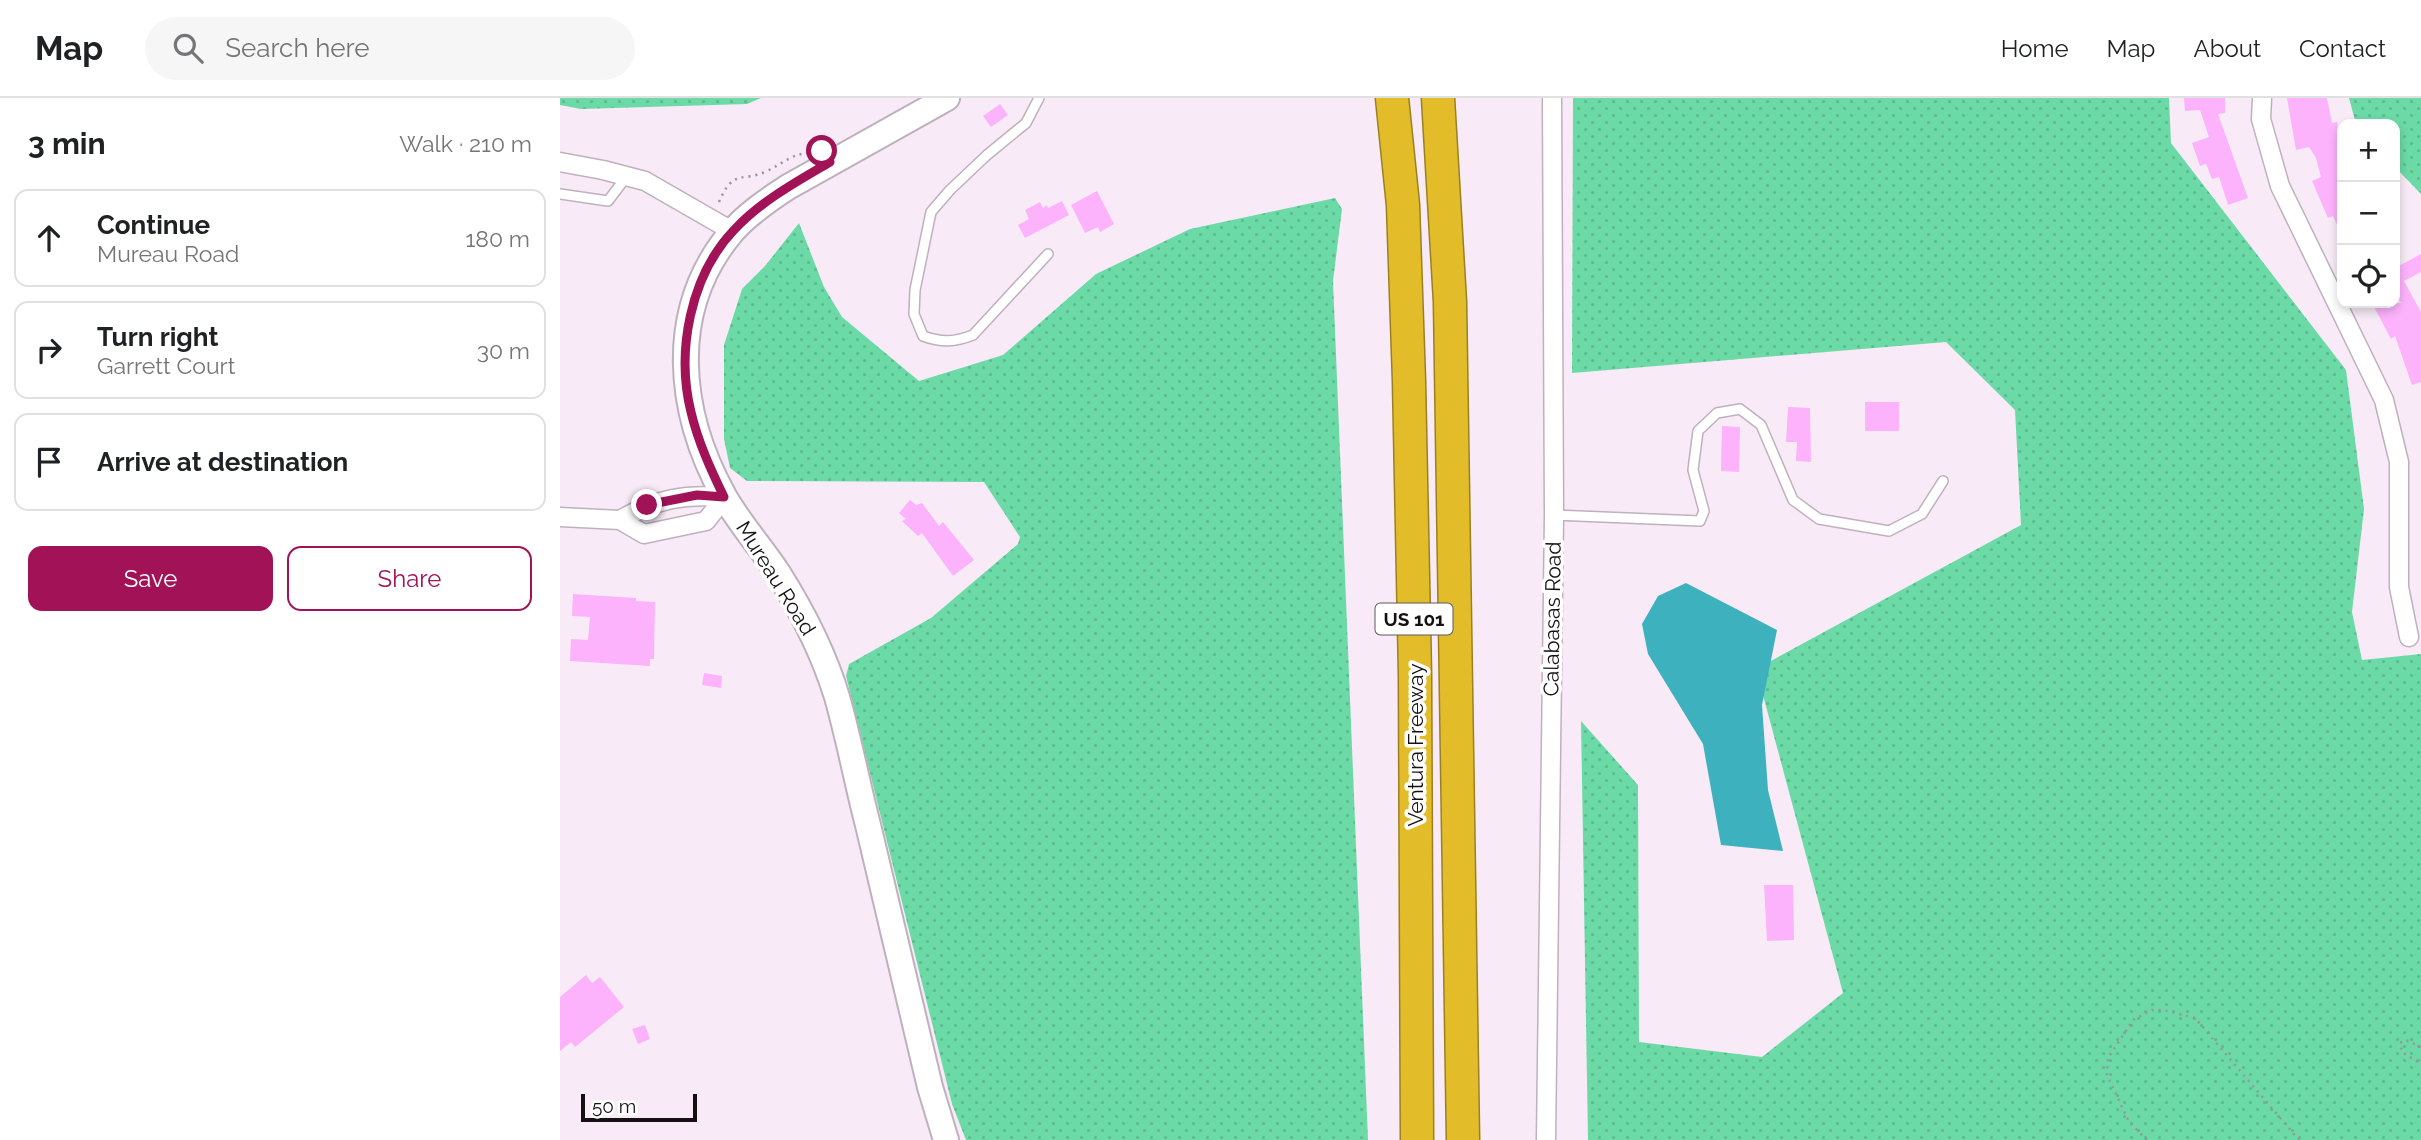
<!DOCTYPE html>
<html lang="en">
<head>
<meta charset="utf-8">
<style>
	body { margin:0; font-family:Raleway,sans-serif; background:#f6f6f6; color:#202124 }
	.controls { position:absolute; right:21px; top:21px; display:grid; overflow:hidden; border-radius:14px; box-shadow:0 4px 10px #0003 }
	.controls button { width:63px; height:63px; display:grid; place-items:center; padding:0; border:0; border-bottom:2px solid #e0e0e0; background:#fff; color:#202124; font:35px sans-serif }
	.scale { position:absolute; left:21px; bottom:18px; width:116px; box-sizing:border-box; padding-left:7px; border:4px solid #141014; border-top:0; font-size:19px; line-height:24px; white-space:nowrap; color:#141014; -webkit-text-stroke:5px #fff; paint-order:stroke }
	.stop { position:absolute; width:21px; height:21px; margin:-16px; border:5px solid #a21257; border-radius:50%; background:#fff }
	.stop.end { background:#a21257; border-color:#fff; box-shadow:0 2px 7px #0008 }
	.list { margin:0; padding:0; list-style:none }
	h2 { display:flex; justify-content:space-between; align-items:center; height:91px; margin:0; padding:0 28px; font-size:30px }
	h2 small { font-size:23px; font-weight:400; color:#757577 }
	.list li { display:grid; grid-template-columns:46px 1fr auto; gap:21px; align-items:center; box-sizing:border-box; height:98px; margin:0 14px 14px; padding:0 14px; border:2px solid #e0e0e0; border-radius:14px }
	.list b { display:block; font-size:26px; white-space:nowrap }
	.list p { margin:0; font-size:23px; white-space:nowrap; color:#757577 }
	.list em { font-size:23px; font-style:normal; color:#757577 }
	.actions { display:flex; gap:14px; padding:21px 28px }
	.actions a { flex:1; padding:16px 0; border:2px solid #a21257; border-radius:14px; text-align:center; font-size:24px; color:#a21257 }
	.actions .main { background:#a21257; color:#fff }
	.icon { flex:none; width:38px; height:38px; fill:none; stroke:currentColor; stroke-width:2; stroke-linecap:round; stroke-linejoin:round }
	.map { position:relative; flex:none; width:1861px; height:1042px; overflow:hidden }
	header { display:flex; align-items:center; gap:42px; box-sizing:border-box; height:98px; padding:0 35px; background:#fff; border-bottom:2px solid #e0e0e0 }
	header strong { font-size:33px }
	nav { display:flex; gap:38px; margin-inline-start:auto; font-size:24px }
	.search { width:490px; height:63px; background:#f6f6f6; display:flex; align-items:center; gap:18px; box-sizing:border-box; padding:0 24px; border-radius:38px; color:#757577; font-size:26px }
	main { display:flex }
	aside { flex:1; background:#fff }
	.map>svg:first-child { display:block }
	.grass { fill:url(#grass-dots) }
	.water { fill:#3eb1be }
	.building { fill:#fdb2fc }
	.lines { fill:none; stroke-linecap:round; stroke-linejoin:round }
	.lane-casing { stroke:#beb1bd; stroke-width:12 }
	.street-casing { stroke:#beb1bd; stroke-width:21 }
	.secondary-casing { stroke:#beb1bd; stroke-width:28 }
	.highway-casing { stroke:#9b8022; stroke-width:35 }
	.path { stroke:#9c939c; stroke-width:2.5; stroke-dasharray:2 5; stroke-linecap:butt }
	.lane { stroke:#fff; stroke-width:9 }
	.street { stroke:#fff; stroke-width:18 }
	.secondary { stroke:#fff; stroke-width:24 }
	.highway { stroke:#e3bc2a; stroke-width:32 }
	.route { stroke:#a21257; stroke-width:9 }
	.labels { text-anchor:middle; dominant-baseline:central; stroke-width:7; stroke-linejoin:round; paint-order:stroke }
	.shield { fill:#fff; stroke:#5a585a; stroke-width:2 }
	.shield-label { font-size:19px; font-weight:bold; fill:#141014 }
	.street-label { font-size:21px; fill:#141014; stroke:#fff }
</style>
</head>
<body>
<header>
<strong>Map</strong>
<div class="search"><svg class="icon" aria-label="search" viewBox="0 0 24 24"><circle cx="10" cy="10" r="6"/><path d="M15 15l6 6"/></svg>Search here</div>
<nav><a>Home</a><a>Map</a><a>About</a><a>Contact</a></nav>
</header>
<main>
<aside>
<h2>3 min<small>Walk · 210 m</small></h2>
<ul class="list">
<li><svg class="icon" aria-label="ahead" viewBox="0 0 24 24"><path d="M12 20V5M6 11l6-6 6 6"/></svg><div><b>Continue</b><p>Mureau Road</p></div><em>180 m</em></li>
<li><svg class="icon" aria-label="right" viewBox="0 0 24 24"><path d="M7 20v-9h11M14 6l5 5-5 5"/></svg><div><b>Turn right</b><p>Garrett Court</p></div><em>30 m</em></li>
<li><svg class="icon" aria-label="arrive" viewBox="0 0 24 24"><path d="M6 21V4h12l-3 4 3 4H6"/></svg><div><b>Arrive at destination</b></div></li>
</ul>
<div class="actions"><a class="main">Save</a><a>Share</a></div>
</aside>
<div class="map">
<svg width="1861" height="1042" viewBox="0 0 1861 1042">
	<defs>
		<pattern id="grass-dots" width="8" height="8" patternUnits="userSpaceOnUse" patternTransform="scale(1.75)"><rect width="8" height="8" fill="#6cdaa7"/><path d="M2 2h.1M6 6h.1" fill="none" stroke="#5dba8f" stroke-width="1.8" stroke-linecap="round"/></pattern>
	</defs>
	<rect width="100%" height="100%" fill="#f8ebf7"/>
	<g class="grass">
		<polygon points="0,0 201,0 187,6 21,11 0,7"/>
		<polygon points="1013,0 1609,0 1611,45 1786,272 1804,411 1792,514 1802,562 1861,556 1861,1042 1028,1042 1021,623 1078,687 1079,944 1202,959 1283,895 1196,571 1461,427 1455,312 1386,244 1012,275"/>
		<polygon points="1789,0 1861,0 1861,96 1835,69 1835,26 1796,26"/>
		<polygon points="775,100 782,111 773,183 808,1042 406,1042 392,1006 286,578 289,566 371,520 458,446 460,439 424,384 187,383 170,370 164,341 164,247 182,191 205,168 239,125 264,189 282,219 359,283 443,257 536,176 630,131"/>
	</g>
	<polygon class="water" points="1126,485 1217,532 1202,607 1208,692 1223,753 1161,747 1143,646 1088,556 1082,526 1098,498"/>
	<g class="building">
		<polygon points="1624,0 1665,0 1665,15 1658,16 1688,100 1668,107 1659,79 1652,81 1646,66 1640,68 1632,45 1649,39 1640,12 1625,13"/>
		<polygon points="1727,0 1767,0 1772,25 1777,24 1778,33 1782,37 1782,137 1773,118 1768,120 1752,83 1761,79 1756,60 1749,49 1736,52"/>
		<polygon points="440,6 448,17 431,29 423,18"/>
		<polygon points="537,93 554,126 540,134 538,129 525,135 511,107"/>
		<polygon points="502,103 509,117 465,140 458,127 469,121 465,112 480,104 483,110 487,107 488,110"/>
		<polygon points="1861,156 1861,174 1844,183 1861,214 1861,284 1852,287 1835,238 1831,241 1812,205 1841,205 1835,192 1835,165 1837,169"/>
		<rect x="1305" y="304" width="34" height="29"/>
		<polygon points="1228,309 1250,310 1251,364 1236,363 1237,344 1226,344"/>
		<polygon points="1162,328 1180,329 1179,374 1161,373"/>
		<polygon points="350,402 356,407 362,405 379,428 383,424 414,462 393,478 362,435 358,438 342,423 346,421 339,415"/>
		<polygon points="13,496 76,500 76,503 95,504 94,561 90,561 90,568 10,563 11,541 28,542 30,519 12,518"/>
		<polygon points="144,575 162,578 161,590 142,587"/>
		<polygon points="1204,787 1233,787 1234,842 1207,843"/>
		<polygon points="26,877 32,885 40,879 64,909 15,949 11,944 0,953 0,899"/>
		<polygon points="85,927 90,941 78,946 72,931"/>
	</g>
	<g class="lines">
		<defs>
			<g id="lane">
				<path d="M 479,0 L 466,25 L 427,57 L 390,92 L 371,114 L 355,192 L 354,216 L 363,238 C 382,245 395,244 413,237 L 488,156"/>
				<polyline points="0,96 48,103 67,78"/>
				<polyline points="994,417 1140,423 1144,413 1133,372 1138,333 1157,315 1180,311 1201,327 1233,402 1259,421 1329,433 1362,416 1383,383"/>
			</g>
			<g id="street">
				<polyline points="1702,0 1701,21 1720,88 1824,302 1839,364 1839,489 1849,539"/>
				<polyline points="0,64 43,72 85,83 172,133"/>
				<polyline points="0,419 60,422 84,436 146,423 165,399"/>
				<path d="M 60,422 C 96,401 123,396 165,399"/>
				<polyline points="986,1042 994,417 992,0"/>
			</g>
			<path id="secondary" d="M 386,1042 L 370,989 C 349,902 328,815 308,727 C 297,685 289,641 277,599 C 264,556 242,513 218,475 C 201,449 179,425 164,398 C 118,315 106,213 171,135 C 186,117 208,102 228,89 L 387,0"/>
			<g id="highway">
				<polyline points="832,0 843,107 849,283 855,577 857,1042"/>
				<polyline points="878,0 890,204 903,1042"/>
			</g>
		</defs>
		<use href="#lane" class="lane-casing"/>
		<use href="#street" class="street-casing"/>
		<use href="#secondary" class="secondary-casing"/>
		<use href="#highway" class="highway-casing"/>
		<g class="path">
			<path d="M 159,104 C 174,69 183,85 207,73 C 222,66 230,57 247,55"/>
			<polyline points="1861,949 1846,942 1840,945 1842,954 1861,966"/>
			<polyline points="1587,1042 1569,1024 1547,977 1548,960 1573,922 1592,912 1603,912 1635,920 1739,1042"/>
		</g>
		<use href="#lane" class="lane"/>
		<use href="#street" class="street"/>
		<use href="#secondary" class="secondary"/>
		<use href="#highway" class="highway"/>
	</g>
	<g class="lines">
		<path class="route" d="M 87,407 L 137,397 L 164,399 C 151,372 138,344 131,314 C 116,254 130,178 174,132 C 201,103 236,84 270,64 L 262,53"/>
	</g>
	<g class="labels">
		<rect class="shield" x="815.5" y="505.5" width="77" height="31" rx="5"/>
		<g class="shield-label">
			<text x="854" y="521">US 101</text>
		</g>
		<g class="street-label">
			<text transform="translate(216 480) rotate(58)">Mureau Road</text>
			<text transform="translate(992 521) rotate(-89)">Calabasas Road</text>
			<text transform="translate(855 647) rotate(-90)">Ventura Freeway</text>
		</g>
	</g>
</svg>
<div class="controls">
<button>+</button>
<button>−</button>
<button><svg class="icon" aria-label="locate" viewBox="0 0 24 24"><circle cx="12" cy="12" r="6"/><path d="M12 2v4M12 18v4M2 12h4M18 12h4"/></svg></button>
</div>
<div class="scale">50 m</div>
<div class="stop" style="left:262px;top:53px"></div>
<div class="stop end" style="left:87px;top:407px"></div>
</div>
</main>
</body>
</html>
